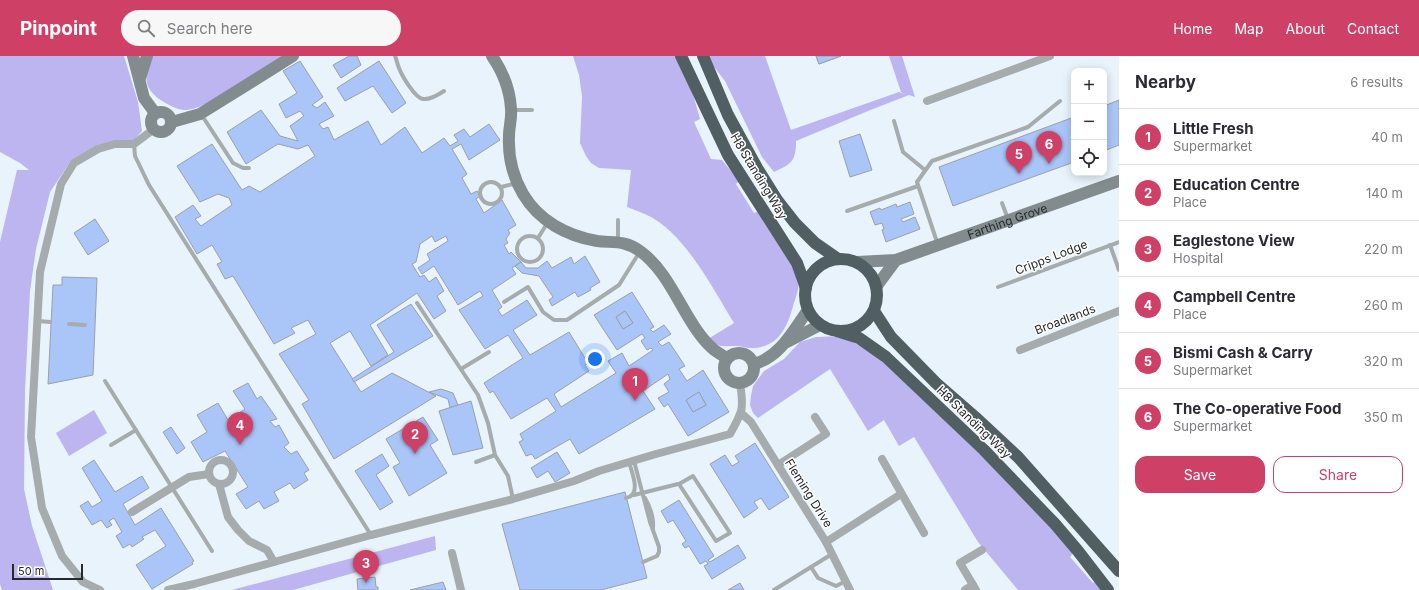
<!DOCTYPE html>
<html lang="en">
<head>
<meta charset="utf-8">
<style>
	body { margin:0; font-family:Inter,sans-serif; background:#f7f7f7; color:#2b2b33 }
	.controls { position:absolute; right:12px; top:12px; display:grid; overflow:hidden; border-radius:8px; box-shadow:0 2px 10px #0003 }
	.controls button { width:36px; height:36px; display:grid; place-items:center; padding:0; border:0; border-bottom:1px solid #e1e1e2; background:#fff; color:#2b2b33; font:20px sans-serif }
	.scale { position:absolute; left:12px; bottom:10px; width:71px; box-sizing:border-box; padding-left:4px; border:2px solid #262a2d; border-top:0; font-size:11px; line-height:14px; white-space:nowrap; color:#262a2d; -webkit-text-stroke:3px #fff; paint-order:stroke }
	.you { position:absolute; left:595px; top:303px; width:14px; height:14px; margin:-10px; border:3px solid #fff; border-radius:50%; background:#1a73e8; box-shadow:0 0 0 6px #1a73e833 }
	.badge { display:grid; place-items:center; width:26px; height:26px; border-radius:50%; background:#cf4067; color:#fff; font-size:13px; font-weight:700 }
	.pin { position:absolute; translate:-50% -33px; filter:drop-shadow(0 1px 2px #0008) }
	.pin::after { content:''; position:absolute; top:21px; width:14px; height:12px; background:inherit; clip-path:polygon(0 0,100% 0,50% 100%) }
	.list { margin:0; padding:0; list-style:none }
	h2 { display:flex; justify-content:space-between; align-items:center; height:52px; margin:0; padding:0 16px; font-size:17px }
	h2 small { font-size:13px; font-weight:400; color:#7c7c81 }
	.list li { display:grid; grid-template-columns:26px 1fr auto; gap:12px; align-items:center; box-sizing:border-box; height:56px; padding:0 16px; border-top:1px solid #e1e1e2 }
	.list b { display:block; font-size:15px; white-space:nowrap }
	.list p { margin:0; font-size:13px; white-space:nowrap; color:#7c7c81 }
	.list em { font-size:13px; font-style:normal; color:#7c7c81 }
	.actions { display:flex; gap:8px; padding:12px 16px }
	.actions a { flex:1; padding:9px 0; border:1px solid #cf4067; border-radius:12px; text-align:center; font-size:14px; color:#cf4067 }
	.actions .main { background:#cf4067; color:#fff }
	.icon { flex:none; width:22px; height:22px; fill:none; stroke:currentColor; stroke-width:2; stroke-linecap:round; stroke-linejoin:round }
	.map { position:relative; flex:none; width:1119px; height:534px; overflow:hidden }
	header { display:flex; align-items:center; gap:24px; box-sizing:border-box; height:56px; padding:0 20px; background:#cf4067; color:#fff }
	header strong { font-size:19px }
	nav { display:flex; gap:22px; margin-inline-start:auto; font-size:14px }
	.search { width:280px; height:36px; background:#f7f7f7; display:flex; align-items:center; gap:10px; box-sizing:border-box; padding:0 14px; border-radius:22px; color:#7c7c81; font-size:15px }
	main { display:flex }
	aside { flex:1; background:#fff }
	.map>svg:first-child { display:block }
	.green { fill:#bcb5f0 }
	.building { fill:#aac5f8; stroke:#9aa0aa; fill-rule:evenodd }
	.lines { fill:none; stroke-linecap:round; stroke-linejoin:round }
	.lane { stroke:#a6acae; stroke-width:4 }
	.street { stroke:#a6acae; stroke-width:8 }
	.secondary { stroke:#828b8d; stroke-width:12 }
	.highway { stroke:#525f62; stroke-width:12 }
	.labels { text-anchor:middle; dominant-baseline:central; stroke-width:3; stroke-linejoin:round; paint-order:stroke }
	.street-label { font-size:12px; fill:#262a2d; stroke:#fff }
</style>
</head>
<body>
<header>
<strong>Pinpoint</strong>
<div class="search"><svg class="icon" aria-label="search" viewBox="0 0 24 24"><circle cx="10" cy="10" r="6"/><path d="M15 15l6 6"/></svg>Search here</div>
<nav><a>Home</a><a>Map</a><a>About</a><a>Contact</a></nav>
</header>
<main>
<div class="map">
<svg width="1119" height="534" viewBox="0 0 1119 534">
	<rect width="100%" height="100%" fill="#e8f3fb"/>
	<g class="green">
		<polygon points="0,0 124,0 138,46 142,75 134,84 106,87 70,106 50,136 36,193 30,235 25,335 24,433 32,470 53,534 2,534 0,528 0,186 17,114 29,114 20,107 0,96"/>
		<path d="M 151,0 L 283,0 C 266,10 250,21 233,31 C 219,40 204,52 187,54 C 178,55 167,48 159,43 C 141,29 146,19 151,0 Z"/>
		<path d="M 573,0 L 677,0 L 692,35 L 700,63 L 694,66 L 711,103 L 722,104 L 739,125 L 736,128 L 754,157 L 759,155 C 770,172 798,207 799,226 C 799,234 795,243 793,250 C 787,272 778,292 751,292 C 746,292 741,290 736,290 C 727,290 715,292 708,283 L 734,267 C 713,233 685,177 647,159 C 641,156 634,154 627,151 L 631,114 L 599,112 L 591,107 L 586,100 L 580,87 L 582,40 L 579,19 Z"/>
		<path d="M 708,0 L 765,0 L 791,74 L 899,36 L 904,38 L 901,36 L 889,0 L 902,0 L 915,41 L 909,39 L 868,55 L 796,85 C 796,106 791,108 774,116 L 762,101 L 725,25 L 711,7 Z"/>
		<path d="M 816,281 C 825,281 837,279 846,283 C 877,296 900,322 925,345 C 977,393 1026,444 1073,497 L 1070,501 L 1093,527 L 1096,524 L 1104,534 L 1018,534 L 978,486 L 914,381 L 899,390 L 884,364 L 868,375 L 830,313 L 758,362 L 753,357 L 750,349 L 751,340 L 753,330 L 764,315 L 784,303 L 800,286 Z"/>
		<polygon points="94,354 107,377 69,400 56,377"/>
		<polygon points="435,480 436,494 293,534 232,534"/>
	</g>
	<g class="building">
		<polygon points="349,0 357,0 361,9 341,22 333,9"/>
		<polygon points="816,0 841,0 819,8"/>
		<polygon points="816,0 841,0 819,8"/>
		<path d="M 300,5 L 323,41 L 312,49 L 317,52 L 325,46 L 334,60 L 319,68 L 323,73 L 328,71 L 334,84 L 368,65 L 381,89 L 405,71 L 422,97 L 444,82 L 450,90 L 458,85 L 454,79 L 464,73 L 470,81 L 489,68 L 500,84 L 469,104 L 461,88 L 452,93 L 467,118 L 462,122 L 471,138 L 477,135 L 480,140 L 476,143 L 484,157 L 502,144 L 516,169 L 508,174 L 510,177 L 506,183 L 508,187 L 504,189 L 509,198 L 511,196 L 521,206 L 512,212 L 516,218 L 492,234 L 502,251 L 498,254 L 502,260 L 527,244 L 537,259 L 513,274 L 530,299 L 569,276 L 588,307 L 585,309 L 589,315 L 554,338 L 561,351 L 616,317 L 608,305 L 622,297 L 629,310 L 653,294 L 651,292 L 647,294 L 641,285 L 645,282 L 642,278 L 617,294 L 594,259 L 632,236 L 654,271 L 650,273 L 653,276 L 664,269 L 671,278 L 658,286 L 662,290 L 669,286 L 685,310 L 679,313 L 687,325 L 703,314 L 729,356 L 688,380 L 668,348 L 664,351 L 658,342 L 669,336 L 664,328 L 670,323 L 668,318 L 643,335 L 655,353 L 579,398 L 570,383 L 535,403 L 532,398 L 526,400 L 519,386 L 523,384 L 520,378 L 556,355 L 547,342 L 511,363 L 493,335 L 490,337 L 484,327 L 523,302 L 508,279 L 485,293 L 459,254 L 483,240 L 480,235 L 458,249 L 434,210 L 422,218 L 418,212 L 430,204 L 427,198 L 448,185 L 446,180 L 435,186 L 432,180 L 420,188 L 416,206 L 412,208 L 420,221 L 424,219 L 429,226 L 436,221 L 444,235 L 437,240 L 446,255 L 434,263 L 417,237 L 370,269 L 388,299 L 371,310 L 350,275 L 330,287 L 361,336 L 392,317 L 436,340 L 334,403 L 302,348 L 309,344 L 279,298 L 316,278 L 308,264 L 291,272 L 295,277 L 274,288 L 233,220 L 225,223 L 217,208 L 222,206 L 212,189 L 197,198 L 175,161 L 193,149 L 201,160 L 195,163 L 201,170 L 232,149 L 229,142 L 218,138 L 200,146 L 177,110 L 212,88 L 242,134 L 249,130 L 260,136 L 315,100 L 308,89 L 298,93 L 278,88 L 246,108 L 227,76 L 261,54 L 280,80 L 298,85 L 290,70 L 304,60 L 300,55 L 286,62 L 279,48 L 297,37 L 283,15 ZM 625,255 L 633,267 L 623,273 L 616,261 ZM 699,336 L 706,349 L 693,356 L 686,344 Z"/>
		<polygon points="379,5 406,47 392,57 373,30 345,45 337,32"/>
		<polygon points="1119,44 1119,89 1104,95 1104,50"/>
		<polygon points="1074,61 1074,106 953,150 939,111"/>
		<polygon points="860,78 872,114 850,121 839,85"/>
		<polygon points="910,146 914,158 901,163 903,166 915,161 920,173 886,186 882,174 884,173 882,167 875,169 870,156 880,152 881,154 896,148 897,151"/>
		<polygon points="95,163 109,185 88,199 74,177"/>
		<polygon points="585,200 600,226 590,232 591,234 578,241 575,236 552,250 549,244 553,241 539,220 522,217 515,210 521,206 526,212 538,212 547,205 552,212 571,201 574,208"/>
		<polygon points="62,221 97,222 93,319 48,328 53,229 62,229"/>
		<polygon points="411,248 433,280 354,326 352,323 394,296 377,269"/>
		<polygon points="625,255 633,267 623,273 616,261"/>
		<polygon points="248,327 257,343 261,340 277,363 270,365 275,371 279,369 289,387 284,391 291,398 297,395 309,414 304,417 308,424 294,433 290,427 274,436 279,445 264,453 259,445 246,453 236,438 248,431 225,395 203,406 191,386 207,376 197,359 218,347 228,364 245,353 233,335"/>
		<polygon points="441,333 453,337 458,349 450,352 448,343 429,336"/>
		<polygon points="699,336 706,349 693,356 686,344"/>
		<polygon points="471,345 483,392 453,399 439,355"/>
		<polygon points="423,361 438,384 430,389 447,417 409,440 393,411 400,407 386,383"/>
		<polygon points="171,371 185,392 177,398 163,376"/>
		<polygon points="755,387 789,441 769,454 761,442 754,446 758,452 744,462 710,408 725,399 732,410 739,406 735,400"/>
		<polygon points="557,396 570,417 555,426 548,415 537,422 531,412"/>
		<polygon points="382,398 389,410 376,419 393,446 380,454 355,415"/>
		<polygon points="94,404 115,436 142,420 149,432 123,448 135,469 161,452 194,505 192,506 193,508 152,533 136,509 166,490 155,474 142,481 144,483 132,491 130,488 123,492 116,480 122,476 114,462 109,465 112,469 107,472 101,464 92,469 80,450 88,445 92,451 102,445 82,412"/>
		<polygon points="625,436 647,522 601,534 520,534 502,468"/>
		<polygon points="679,444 714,500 708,504 710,506 738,489 746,502 712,523 704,510 708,508 706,505 700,508 689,490 685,492 682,488 686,485 673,464 668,467 661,455"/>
		<polygon points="375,521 376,531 378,531 378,534 358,534 357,523"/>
		<polygon points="443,526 446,534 410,534"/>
		<polygon points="740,527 744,534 728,534"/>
	</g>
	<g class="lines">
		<g class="lane">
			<path d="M 395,0 C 397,4 397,8 399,12 C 402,20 415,42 423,43 C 430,44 438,39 444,35"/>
			<polyline points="512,54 532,54"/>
			<polyline points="201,58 233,107 243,112 249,112"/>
			<polyline points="894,65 903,96 925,114"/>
			<polyline points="134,88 135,100 149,129 371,479"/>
			<circle cx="491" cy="137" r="11"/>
			<polyline points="501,131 517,127"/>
			<polyline points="1002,147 1008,163"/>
			<polyline points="847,155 918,130"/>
			<circle cx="530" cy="193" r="13"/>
			<polyline points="538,182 548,166"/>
			<polyline points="618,185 618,164"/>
			<polyline points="938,189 917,126 932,105 1028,71 1060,45"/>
			<polyline points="1110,189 1119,214"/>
			<polyline points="998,231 1119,186"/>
			<polyline points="504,246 528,231 543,256 554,264 567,264 619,229 639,197"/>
			<polyline points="417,247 478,339 488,367 495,399 508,420 513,443"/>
			<polyline points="38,265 50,266"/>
			<polyline points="69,268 85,269"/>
			<polyline points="461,313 489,296"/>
			<polyline points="105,325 212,495"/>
			<polyline points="111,389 136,374"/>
			<polyline points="634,405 650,466 659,491 659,496 657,500 643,506"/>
			<polyline points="476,406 495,399"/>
			<polyline points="634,439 678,428 679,428 693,420 730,477 716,485 679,428"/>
			<path d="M 626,442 C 642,439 632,417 629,406"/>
			<path d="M 645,442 C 650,451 654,461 653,472"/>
			<polyline points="811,511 818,522 836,530 846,525"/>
			<polyline points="774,534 832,498"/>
		</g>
		<g class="street">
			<polyline points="927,45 1050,0"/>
			<polyline points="1020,294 1119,255"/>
			<polyline points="741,357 751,366 826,486 850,534"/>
			<polyline points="882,403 924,477"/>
			<circle cx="221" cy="416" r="12"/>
			<polyline points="778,409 826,378 815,361"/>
			<path d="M 219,428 L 228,461 L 238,474 L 249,485 L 267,494 L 274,506 L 371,479 L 513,443 L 574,425 L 599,415 L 656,398 L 730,378 C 743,355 744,353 740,327"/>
			<polyline points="132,456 189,421 209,418"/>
			<polyline points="826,486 901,438"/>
			<polyline points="452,497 461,534"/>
			<polyline points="100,534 83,526 62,500 42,452 31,381 40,216 61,128 74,107 98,93 115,88 134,88 154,73"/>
			<polyline points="168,534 194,528 274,506"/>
			<polyline points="965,534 973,529"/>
			<polyline points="976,534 960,507 982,494"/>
		</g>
		<g class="secondary">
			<polyline points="133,0 144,42 155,57"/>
			<path d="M 492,0 C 503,16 510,34 511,53 C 512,62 509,71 509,80 C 508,101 513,121 523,138 C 539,165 567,180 597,185 C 614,187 625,184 640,195 C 673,219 683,265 712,292 C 716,296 722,299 727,302"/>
			<polyline points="140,22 147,0"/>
			<circle cx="161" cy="66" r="10"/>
			<polyline points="172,66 200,58 293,0"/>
			<path id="s1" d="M 857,206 L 896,204 L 1119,125"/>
			<polyline points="876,231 896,204"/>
			<polyline points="787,286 820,269"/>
			<circle cx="739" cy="312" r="15"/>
			<path d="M 754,308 C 780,301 793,275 808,254"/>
		</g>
		<g class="highway">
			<polyline points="681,0 728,99 797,207 806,232"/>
			<polyline points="703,0 728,59 757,112 777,144 795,167 815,187 838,203"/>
			<circle cx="841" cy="239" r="36"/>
			<polyline points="874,255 891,281 936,327 975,361 1018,401 1119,515"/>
			<polyline points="837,275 859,282 886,301 984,394 1055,468 1078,495 1108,534"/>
		</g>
	</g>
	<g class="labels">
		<g class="street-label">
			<text transform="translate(759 120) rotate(59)">H8 Standing Way</text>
			<text stroke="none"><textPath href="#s1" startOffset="157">Farthing Grove</textPath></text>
			<text transform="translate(1051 201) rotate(-21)">Cripps Lodge</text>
			<text transform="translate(1065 263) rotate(-21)">Broadlands</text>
			<text transform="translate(974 366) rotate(44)">H8 Standing Way</text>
			<text transform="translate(809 437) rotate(58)">Fleming Drive</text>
		</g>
	</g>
</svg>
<div class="controls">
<button>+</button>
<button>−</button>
<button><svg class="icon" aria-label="locate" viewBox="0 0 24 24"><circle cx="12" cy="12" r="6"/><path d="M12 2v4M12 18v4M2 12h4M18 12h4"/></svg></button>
</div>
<div class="scale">50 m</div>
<div class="you"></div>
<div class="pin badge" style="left:635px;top:345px">1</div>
<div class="pin badge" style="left:415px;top:398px">2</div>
<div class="pin badge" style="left:366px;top:527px">3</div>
<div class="pin badge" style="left:240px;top:389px">4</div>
<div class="pin badge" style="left:1019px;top:118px">5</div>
<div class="pin badge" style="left:1049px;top:108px">6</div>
</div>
<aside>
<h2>Nearby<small>6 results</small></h2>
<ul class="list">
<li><span class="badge">1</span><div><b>Little Fresh</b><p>Supermarket</p></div><em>40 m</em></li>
<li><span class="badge">2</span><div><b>Education Centre</b><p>Place</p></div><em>140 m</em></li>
<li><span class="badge">3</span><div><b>Eaglestone View</b><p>Hospital</p></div><em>220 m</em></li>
<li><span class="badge">4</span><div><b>Campbell Centre</b><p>Place</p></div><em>260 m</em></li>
<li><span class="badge">5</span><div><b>Bismi Cash &amp; Carry</b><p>Supermarket</p></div><em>320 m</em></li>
<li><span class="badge">6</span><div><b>The Co-operative Food</b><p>Supermarket</p></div><em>350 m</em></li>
</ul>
<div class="actions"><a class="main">Save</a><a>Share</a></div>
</aside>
</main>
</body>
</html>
